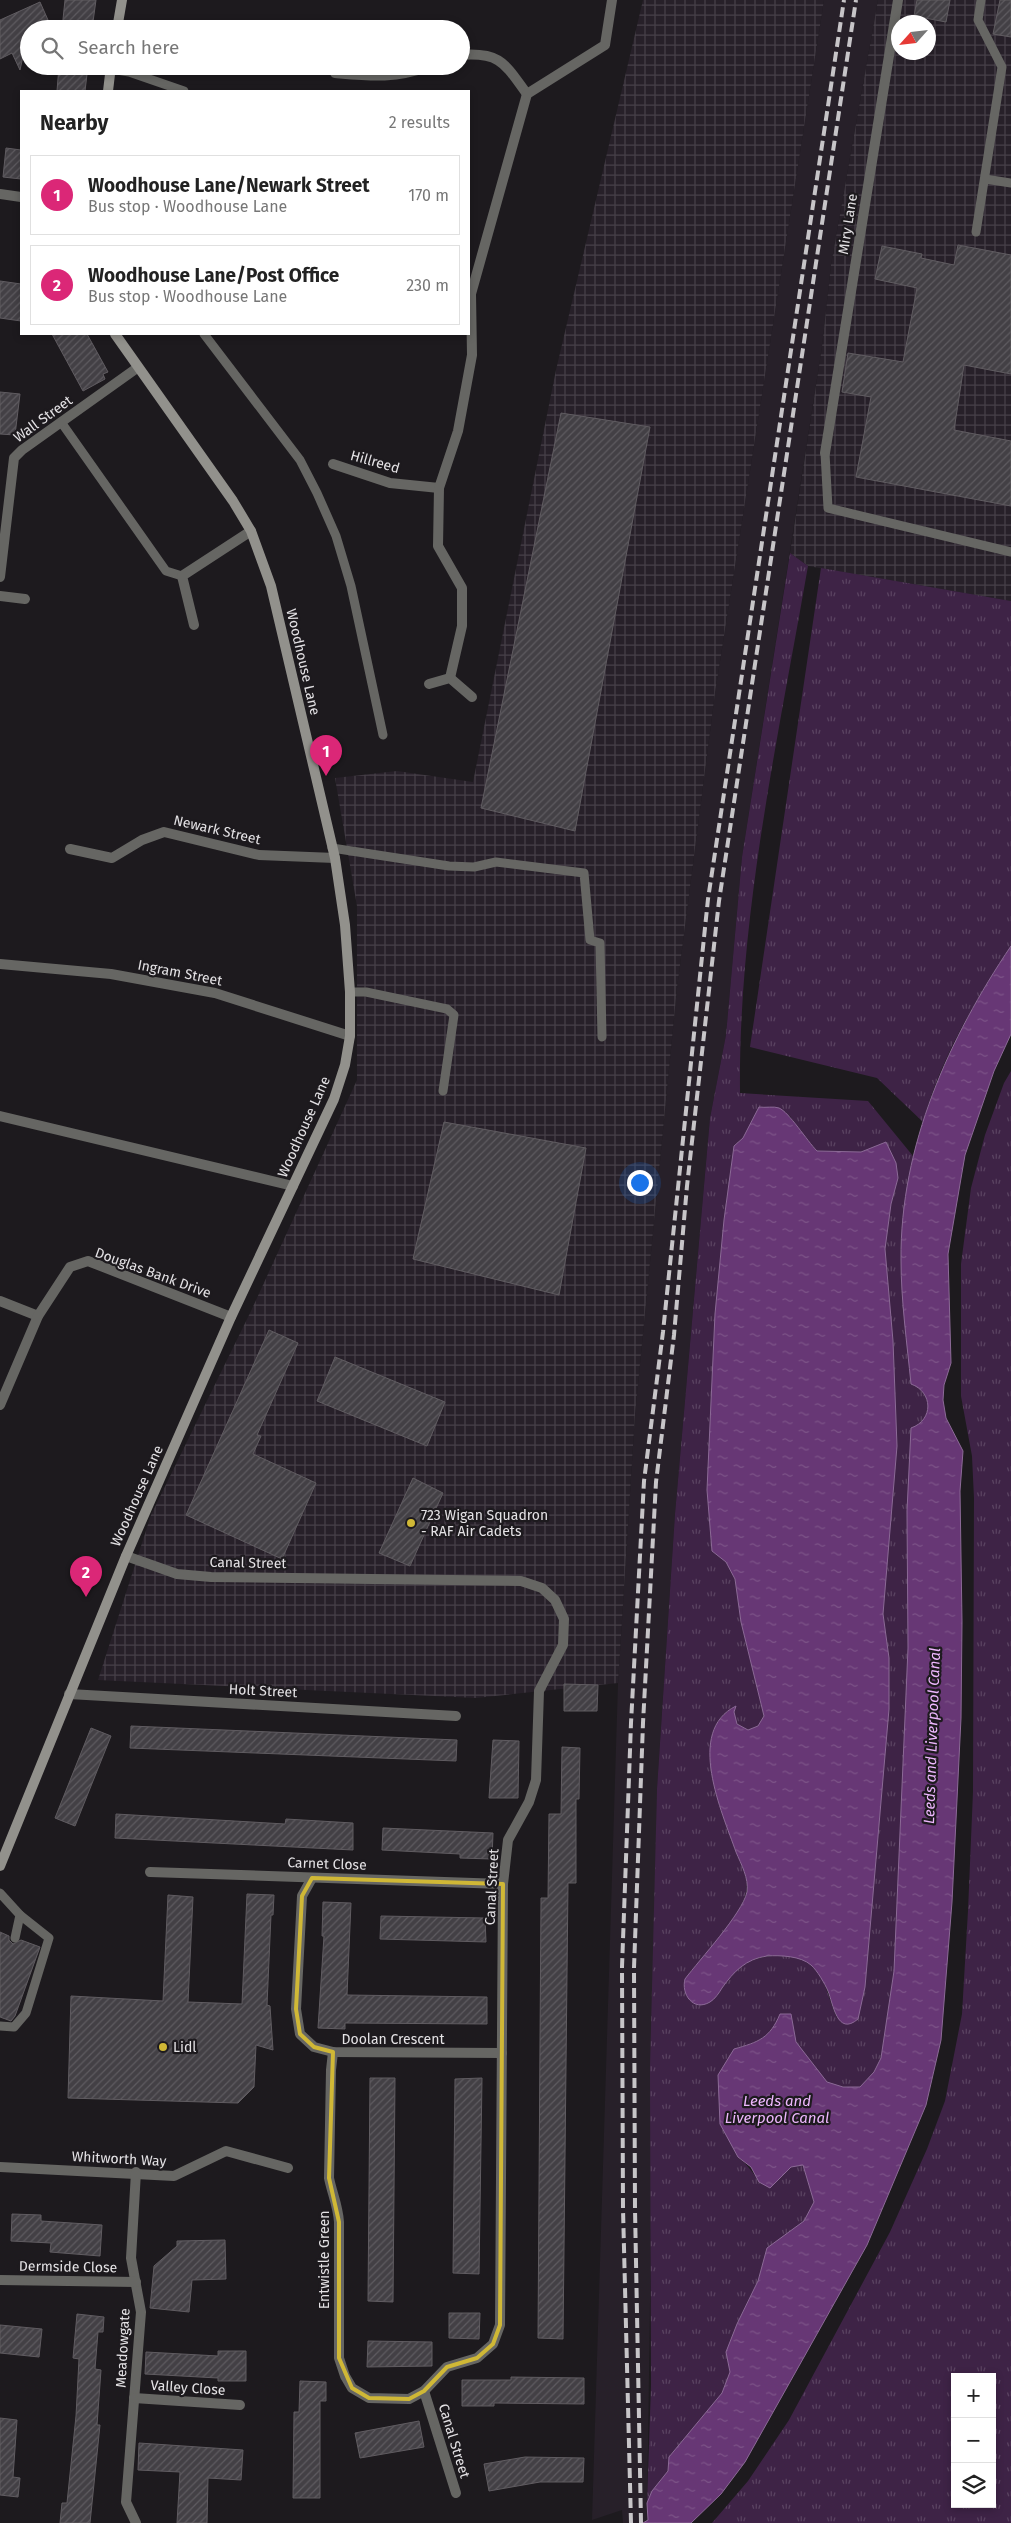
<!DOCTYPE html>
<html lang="en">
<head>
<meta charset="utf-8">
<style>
	body { margin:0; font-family:"Fira Sans",sans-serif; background:#f6f6f6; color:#222 }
	.controls { position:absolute; right:15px; bottom:15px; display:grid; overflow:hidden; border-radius:0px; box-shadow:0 2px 8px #0003 }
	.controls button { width:45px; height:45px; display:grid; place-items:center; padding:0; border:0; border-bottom:1px solid #e0e0e0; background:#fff; color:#222; font:25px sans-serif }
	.compass { position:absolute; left:891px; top:15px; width:45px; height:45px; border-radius:50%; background:#fff; box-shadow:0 2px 8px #0003; rotate:243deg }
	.you { position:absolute; left:639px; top:1182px; width:18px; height:18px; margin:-12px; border:4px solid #fff; border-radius:50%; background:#1a73e8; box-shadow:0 0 0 8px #1a73e833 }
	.badge { display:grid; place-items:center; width:32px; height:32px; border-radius:50%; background:#db2777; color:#fff; font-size:16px; font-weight:700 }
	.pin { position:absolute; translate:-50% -41px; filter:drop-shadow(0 1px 2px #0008) }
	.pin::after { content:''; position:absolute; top:26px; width:18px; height:15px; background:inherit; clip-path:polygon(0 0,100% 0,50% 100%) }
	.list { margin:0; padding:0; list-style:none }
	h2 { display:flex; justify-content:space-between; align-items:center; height:65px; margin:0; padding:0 20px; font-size:21px }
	h2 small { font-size:16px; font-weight:400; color:#767676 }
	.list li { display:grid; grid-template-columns:32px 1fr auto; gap:15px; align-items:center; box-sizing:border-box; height:80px; margin:0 10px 10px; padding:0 10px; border:1px solid #e0e0e0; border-radius:0px }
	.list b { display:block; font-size:19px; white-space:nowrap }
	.list p { margin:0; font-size:16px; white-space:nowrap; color:#767676 }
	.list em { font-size:16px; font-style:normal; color:#767676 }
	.icon { flex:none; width:28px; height:28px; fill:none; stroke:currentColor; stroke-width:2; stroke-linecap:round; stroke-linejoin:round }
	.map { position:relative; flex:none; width:1011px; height:2523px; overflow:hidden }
	.search { position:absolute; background:#fff; box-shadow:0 2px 8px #0003; left:20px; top:20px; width:450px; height:55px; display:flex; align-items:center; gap:12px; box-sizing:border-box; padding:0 18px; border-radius:28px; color:#767676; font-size:19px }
	.panel { position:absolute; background:#fff; box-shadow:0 2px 8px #0003; left:20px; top:90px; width:450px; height:245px; border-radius:0px }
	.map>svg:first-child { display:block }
	.built { fill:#272029 }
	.industrial { fill:url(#industrial-grid); fill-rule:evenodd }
	.grass { fill:url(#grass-tufts); fill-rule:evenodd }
	.water { fill:url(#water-ripples); stroke:#8c6a97 }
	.building { fill:url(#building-hatch); stroke:#605c61 }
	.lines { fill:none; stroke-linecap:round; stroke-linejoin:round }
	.service { stroke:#666663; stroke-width:9 }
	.minor { stroke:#666663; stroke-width:10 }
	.secondary { stroke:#92918c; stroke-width:10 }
	.rail { stroke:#c7c5c8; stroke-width:4; stroke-dasharray:10 5; stroke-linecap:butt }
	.marked { fill:none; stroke:#d0b836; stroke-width:4; stroke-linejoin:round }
	.poi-dot { fill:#d0b836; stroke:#1d1a1e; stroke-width:2 }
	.labels { text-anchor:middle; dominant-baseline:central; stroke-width:4.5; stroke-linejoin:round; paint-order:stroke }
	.street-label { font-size:14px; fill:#e4e2e5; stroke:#1d1a1e }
	.poi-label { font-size:14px; fill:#e4e2e5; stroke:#1d1a1e; text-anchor:start }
	.water-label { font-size:15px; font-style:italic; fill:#eeb7fe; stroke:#1d1a1e }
</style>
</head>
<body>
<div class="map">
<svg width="1011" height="2523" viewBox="0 0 1011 2523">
	<defs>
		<pattern id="industrial-grid" width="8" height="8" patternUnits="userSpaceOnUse" patternTransform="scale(1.25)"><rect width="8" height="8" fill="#272029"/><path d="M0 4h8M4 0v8" fill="none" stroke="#464048"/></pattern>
		<pattern id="grass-tufts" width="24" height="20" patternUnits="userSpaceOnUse" patternTransform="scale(1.25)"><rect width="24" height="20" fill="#3e2346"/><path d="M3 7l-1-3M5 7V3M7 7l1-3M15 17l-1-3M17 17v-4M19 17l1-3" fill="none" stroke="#5a4361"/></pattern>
		<pattern id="water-ripples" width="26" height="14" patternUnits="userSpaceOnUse" patternTransform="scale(1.25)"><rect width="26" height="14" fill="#673775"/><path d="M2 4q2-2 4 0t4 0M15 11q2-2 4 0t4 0" fill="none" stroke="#7d5488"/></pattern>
		<pattern id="building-hatch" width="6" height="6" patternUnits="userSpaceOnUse" patternTransform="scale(1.25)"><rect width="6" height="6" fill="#434045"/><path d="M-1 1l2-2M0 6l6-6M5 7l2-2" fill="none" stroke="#5e5b60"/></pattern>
	</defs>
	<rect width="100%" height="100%" fill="#1d1a1e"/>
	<polygon class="built" points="824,0 878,0 831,265 822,347 742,857 726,1035 710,1118 675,1514 657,1789 647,2523 623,2523 622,2510 592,2520 618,1683 635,1414 677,988 715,693"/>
	<g class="industrial">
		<polygon points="643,0 824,0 715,693 677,988 635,1414 618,1683 476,1698 98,1680 151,1515 251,1311 357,1080 357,906 335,778 397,771 473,782 556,370"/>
		<path d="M 878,0 L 1011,0 L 1011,601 L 808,566 L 790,553 L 822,347 L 831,265 ZM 898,22 L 928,22 L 928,52 L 898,52 Z"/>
	</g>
	<g class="grass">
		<path d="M 790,553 L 808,566 C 778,739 738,917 740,1093 L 868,1101 L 913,1156 L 902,1228 L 901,1260 L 911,1384 C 930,1392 934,1413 917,1426 L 907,1511 L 908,1648 L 894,1971 L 881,2058 L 874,2072 L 860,2087 C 849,2087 835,2088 826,2081 C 808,2067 792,2034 780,2014 C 770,2038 759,2042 734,2049 L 738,2157 C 752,2168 755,2180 770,2188 L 791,2167 L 803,2165 L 814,2202 L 804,2221 L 767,2249 L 758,2281 L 737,2324 L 727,2352 L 730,2372 L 722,2393 L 669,2457 L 668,2471 L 652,2491 L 647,2503 L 651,2386 L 650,2068 L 657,1789 L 675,1514 L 710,1118 L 726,1035 L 742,857 ZM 759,1108 L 790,1116 L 804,1138 L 817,1151 L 861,1152 L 886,1142 L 898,1178 L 891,1204 L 885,1249 L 893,1341 L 897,1446 L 883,1614 L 889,1658 L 889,1709 L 865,1987 L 837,2018 C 829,2001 826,1979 812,1965 C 795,1949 751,1955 735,1970 C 728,1977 723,1988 717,1996 L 689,1973 C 705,1955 742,1915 746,1892 C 749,1878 741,1865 736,1852 C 723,1814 685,1729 736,1706 C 731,1718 736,1726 748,1730 L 758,1726 L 764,1716 L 741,1622 L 735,1579 L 726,1562 L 712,1551 L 707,1490 L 715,1314 L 724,1220 L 734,1146 L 743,1138 Z"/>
		<path d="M 821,568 L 1011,601 L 1011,946 C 975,1000 940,1060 923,1122 L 877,1078 L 750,1047 Z"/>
		<path d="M 1011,1071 L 1011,2523 L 712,2523 L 748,2481 L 789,2420 L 890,2232 L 927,2149 L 945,2101 L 962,2014 L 968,1911 L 973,1792 L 974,1498 L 972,1456 L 961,1396 L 961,1264 L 971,1188 L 985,1135 L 1004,1083 ZM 955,2377 L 992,2377 L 992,2504 L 955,2504 Z"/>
	</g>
	<g class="water">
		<path d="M 1011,946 L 1011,1034 L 994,1071 L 965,1155 L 948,1254 L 951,1363 L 944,1385 L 943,1400 L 946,1418 L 963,1451 L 960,1491 L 962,1622 L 961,1718 L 952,1902 L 941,2040 L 926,2105 L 867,2245 L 745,2462 L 721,2494 L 691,2523 L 643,2523 L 648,2520 L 647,2503 L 652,2491 L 668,2471 L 669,2457 L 722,2393 L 730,2372 L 726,2352 L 737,2324 L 758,2281 L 767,2248 L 804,2221 L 814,2202 L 803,2165 L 791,2167 L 770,2188 L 759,2182 L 751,2167 L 738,2157 L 720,2124 L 718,2075 L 734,2049 C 759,2042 770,2038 780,2014 L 791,2014 L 796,2042 L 827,2082 L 843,2087 L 860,2087 L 874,2072 L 881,2058 L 894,1971 L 908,1648 L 907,1511 L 911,1428 C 934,1420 933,1392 911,1384 C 907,1343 901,1301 901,1260 C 900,1146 949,1038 1011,946 Z"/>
		<path d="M 759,1107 C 765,1108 774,1106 779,1108 C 789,1112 807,1141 817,1151 L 861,1152 L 886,1142 L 896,1163 L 898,1178 L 891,1204 L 885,1249 L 893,1341 L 897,1446 L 883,1614 L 889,1658 L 889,1709 L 865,1987 L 858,2019 C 837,2037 833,2003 828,1991 C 825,1984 817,1970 811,1965 C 801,1956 780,1955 767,1956 C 746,1959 734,1971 722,1988 C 719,1993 715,1999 710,2002 C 693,2012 681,1994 685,1979 C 700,1959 742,1914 747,1892 C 749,1878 741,1864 736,1852 C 722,1812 685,1731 736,1706 L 734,1712 L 737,1724 L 748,1730 L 758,1726 L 764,1716 L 741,1622 L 735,1579 L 726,1562 L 712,1551 L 707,1490 L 715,1314 L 724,1220 L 734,1146 L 743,1138 Z"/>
	</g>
	<g class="building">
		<polygon points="65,0 96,0 92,29 62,29"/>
		<polygon points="917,0 950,0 946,22 914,16"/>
		<polygon points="1000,0 1011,0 1011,37 993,34"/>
		<polygon points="40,2 52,29 29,29 20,70 12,53 0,59 0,20"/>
		<polygon points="59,66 88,66 85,91 57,91"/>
		<polygon points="6,148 21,150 21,179 3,177"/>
		<polygon points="958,245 1011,255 1011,374 964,365 954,430 1011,441 1011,506 856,477 871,397 842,392 848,353 903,362 917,288 875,279 882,246 922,254 921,258 954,265"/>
		<polygon points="0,281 21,284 21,321 0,318"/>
		<polygon points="52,334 87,334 108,372 103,374 105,379 83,391"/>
		<polygon points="0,392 20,394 15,435 0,434"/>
		<polygon points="561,413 650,427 575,831 481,808"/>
		<polygon points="444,1122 586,1148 559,1295 413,1259"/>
		<polygon points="269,1330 298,1343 257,1435 261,1436 253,1454 316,1483 282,1559 186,1515"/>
		<polygon points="335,1357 445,1402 427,1446 317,1401"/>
		<polygon points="413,1478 443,1493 410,1566 379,1553"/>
		<polygon points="564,1684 598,1685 597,1711 564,1711"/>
		<polygon points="131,1726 457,1740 456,1761 130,1748"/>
		<polygon points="91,1728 111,1736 75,1826 55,1818"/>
		<polygon points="493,1740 519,1741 518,1798 489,1798"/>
		<polygon points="562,1747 580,1748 579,1799 576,1799 576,1883 568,1883 563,2339 538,2338 541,1898 548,1898 549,1814 561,1814"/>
		<polygon points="116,1814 285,1824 286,1819 353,1823 353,1850 115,1838"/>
		<polygon points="383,1828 493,1833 492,1859 460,1858 460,1854 382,1850"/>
		<polygon points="247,1894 274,1895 273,1915 271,1915 267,2005 270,2006 273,2050 256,2045 254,2087 238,2103 68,2098 71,1996 163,2001 168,1895 193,1897 188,2002 242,2004"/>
		<polygon points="323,1902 351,1903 347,1995 487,1997 487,2024 345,2023 345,2029 318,2028 324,1936 322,1936"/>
		<polygon points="381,1916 485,1918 486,1942 380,1939"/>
		<polygon points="0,1932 9,1936 9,1940 13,1944 21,1940 40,1947 15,2016 11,2021 0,2017"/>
		<polygon points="370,2078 395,2078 393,2302 368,2301"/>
		<polygon points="482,2078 479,2274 453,2273 455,2079"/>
		<polygon points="12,2214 41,2215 41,2221 102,2225 100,2256 50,2252 51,2243 11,2241"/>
		<polygon points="225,2240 226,2279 192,2280 189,2312 150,2308 154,2266 177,2246 177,2241"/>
		<polygon points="449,2313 480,2313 479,2339 449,2338"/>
		<polygon points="77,2314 104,2317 103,2332 98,2332 95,2369 101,2370 97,2425 100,2425 90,2523 60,2523 62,2503 67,2503 76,2416 79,2359 73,2358"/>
		<polygon points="0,2325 42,2329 39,2357 0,2353"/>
		<polygon points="368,2341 432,2342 432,2366 367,2367"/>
		<polygon points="218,2351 246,2351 246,2381 218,2381 218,2378 145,2374 146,2352 218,2356"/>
		<polygon points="511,2377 584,2378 584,2404 494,2403 494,2406 462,2406 462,2380 511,2380"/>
		<polygon points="300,2381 326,2382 326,2401 320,2401 320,2498 293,2498 294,2412 299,2412"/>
		<polygon points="0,2418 17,2420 13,2477 20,2478 18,2497 0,2495"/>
		<polygon points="419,2421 424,2447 360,2458 355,2433"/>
		<polygon points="139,2443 243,2450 241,2480 208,2478 207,2523 177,2523 180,2472 138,2470"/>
		<polygon points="525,2457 584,2458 583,2482 540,2482 489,2491 484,2464"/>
	</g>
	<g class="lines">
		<g class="service">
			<polyline points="111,69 129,72 184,91"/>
			<polyline points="985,179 1011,183"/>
			<polyline points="976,232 1002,67 978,20 981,0"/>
			<polyline points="204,334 300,460 317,493 336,536 351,586 383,735"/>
			<polyline points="61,422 166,571 182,576"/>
			<polyline points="825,453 828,508 1011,552"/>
			<polyline points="332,848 449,866 474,867 496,862 584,873 590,940 600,943 602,1037"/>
			<polyline points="350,992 366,992 447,1009 454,1015 443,1091"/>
			<polyline points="0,1893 20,1915 15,1938"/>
			<polyline points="0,2026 14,2027 26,2013 49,1938 20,1915"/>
		</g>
		<g class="minor">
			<path d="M 461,55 C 501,52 505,64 527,94"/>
			<path d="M 335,73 C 370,76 395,79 429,66"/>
			<polyline points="0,194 21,197"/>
			<polyline points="825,453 898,0"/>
			<polyline points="333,464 390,483 439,488"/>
			<polyline points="0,577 14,458 22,450 137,368"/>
			<polyline points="0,596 25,599"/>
			<polyline points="194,625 182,576 251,531"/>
			<polyline points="450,678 462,626 462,588 438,546 439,488 458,431 472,355 471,294 527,94 605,45 612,0"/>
			<polyline points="429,684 450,678 472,697"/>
			<polyline points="70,849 112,858 142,840 164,832 259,855 335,858"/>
			<polyline points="0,964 111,974 215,993 350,1036"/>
			<polyline points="0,1116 293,1186"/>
			<polyline points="0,1301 38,1316"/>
			<polyline points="0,1405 38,1316 70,1267 88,1261 231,1317"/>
			<path d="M 126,1556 L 177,1574 L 211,1577 L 521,1581 L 542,1588 L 555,1600 L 564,1619 L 563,1645 L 539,1691 L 536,1780 L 529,1802 L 508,1840 L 503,1884 L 500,2325 L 493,2344 L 477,2358 L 447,2367 L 424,2391 L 409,2399 L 369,2398 L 352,2388 L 345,2376 L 339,2358 L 339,2222 C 338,2206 332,2193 329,2178 L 331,2070 L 333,2052"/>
			<polyline points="69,1694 456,1716"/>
			<polyline points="150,1872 503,1884"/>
			<polyline points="312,1878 302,1896 296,2009 300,2034 314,2047 333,2052 502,2053"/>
			<polyline points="0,2167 174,2176 226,2151 288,2168"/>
			<polyline points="136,2172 131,2258 141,2312 126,2502 136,2523"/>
			<polyline points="0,2280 136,2282"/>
			<polyline points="424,2391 456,2493"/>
			<polyline points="134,2398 240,2405"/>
		</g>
		<g class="secondary">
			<polyline points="117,29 122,0"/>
			<polyline points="108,91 111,66"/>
			<polyline points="0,1866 126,1556 231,1317 334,1099 345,1065 350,1036 350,992 345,925 335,858 271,586 251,531 233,501 115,334"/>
		</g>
		<g class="rail">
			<polyline points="631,2523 623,2209 622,1967 631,1723 644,1481 663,1332 708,899 844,0"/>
			<polyline points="641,2523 635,2209 634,1968 643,1723 656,1482 674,1335 687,1186 719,901 856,0"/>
		</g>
	</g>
	<path class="marked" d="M 312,1878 L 503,1884 L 500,2325 L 493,2344 L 477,2358 L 447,2367 L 424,2391 L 409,2399 L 369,2398 L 352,2388 L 339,2358 L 339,2222 L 329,2178 L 333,2052 L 314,2047 L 300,2034 L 296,2009 L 302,1896 Z"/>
	<g class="poi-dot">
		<circle cx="411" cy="1523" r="5"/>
		<circle cx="163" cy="2047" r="5"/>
	</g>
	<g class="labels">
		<g class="street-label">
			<text transform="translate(848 224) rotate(-81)">Miry Lane</text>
			<text transform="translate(43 419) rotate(-36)">Wall Street</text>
			<text transform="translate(375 462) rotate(16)">Hillreed</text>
			<text transform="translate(303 662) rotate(77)">Woodhouse Lane</text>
			<text transform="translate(217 830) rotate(13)">Newark Street</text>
			<text transform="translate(180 973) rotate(11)">Ingram Street</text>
			<text transform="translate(304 1127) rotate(-66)">Woodhouse Lane</text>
			<text transform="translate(153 1273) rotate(20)">Douglas Bank Drive</text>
			<text transform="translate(137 1496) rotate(-66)">Woodhouse Lane</text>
			<text transform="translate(248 1563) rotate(1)">Canal Street</text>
			<text transform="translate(263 1691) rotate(3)">Holt Street</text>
			<text transform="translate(327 1864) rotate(2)">Carnet Close</text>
			<text transform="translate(492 1887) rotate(-87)">Canal Street</text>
			<text x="393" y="2039">Doolan Crescent</text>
			<text transform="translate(119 2159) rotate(3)">Whitworth Way</text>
			<text transform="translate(324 2260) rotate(-90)">Entwistle Green</text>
			<text transform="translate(68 2267) rotate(1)">Dermside Close</text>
			<text transform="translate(123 2348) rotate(-87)">Meadowgate</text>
			<text transform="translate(188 2388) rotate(4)">Valley Close</text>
			<text transform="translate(454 2441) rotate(73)">Canal Street</text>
		</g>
		<g class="poi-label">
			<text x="421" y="1515">723 Wigan Squadron<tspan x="421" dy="16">- RAF Air Cadets</tspan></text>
			<text x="173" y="2047">Lidl</text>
		</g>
		<g class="water-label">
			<text transform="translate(932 1736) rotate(-88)">Leeds and Liverpool Canal</text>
			<text x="777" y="2101">Leeds and<tspan x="777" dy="17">Liverpool Canal</tspan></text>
		</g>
	</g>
</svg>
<div class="controls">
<button>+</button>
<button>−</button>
<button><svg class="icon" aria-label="layers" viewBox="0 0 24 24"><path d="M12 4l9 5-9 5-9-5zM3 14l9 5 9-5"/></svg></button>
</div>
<svg class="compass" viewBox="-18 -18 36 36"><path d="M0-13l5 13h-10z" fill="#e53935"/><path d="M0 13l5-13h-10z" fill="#767676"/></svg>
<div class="you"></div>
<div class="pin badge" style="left:326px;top:776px">1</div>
<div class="pin badge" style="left:86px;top:1597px">2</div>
<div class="search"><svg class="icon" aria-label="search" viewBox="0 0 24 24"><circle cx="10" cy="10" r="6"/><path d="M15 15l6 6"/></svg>Search here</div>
<section class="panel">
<h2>Nearby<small>2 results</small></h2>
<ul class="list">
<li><span class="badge">1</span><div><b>Woodhouse Lane/Newark Street</b><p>Bus stop · Woodhouse Lane</p></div><em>170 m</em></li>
<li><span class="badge">2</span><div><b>Woodhouse Lane/Post Office</b><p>Bus stop · Woodhouse Lane</p></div><em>230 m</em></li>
</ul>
</section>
</div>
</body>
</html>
